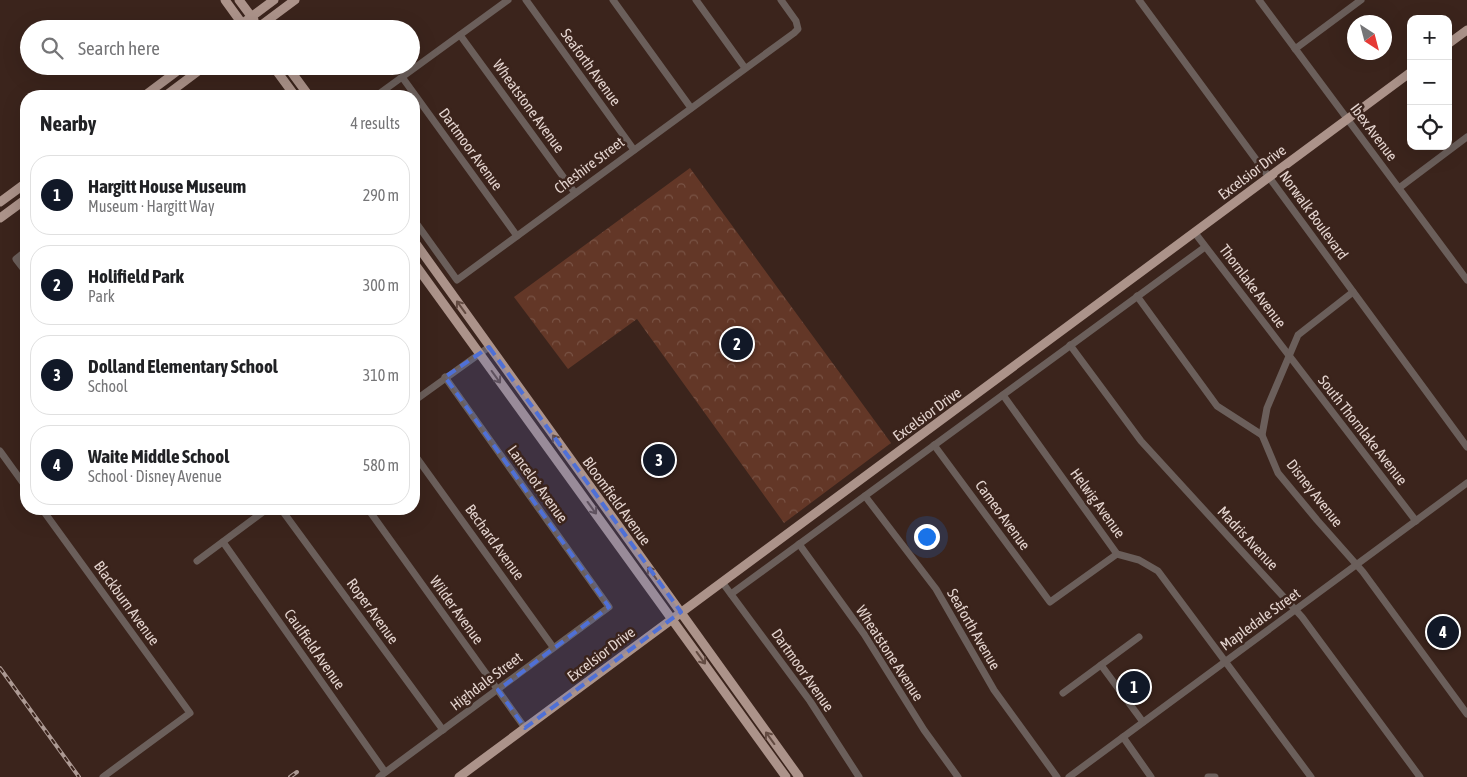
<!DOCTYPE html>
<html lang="en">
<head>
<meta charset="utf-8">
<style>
	body { margin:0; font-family:"Asap Condensed",sans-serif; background:#f2f2f2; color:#202124 }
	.controls { position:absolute; right:15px; top:15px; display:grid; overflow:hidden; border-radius:10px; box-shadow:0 5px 20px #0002 }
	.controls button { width:45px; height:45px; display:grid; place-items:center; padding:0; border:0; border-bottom:1px solid #e0e0e0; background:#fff; color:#202124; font:25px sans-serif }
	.compass { position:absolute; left:1347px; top:15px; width:45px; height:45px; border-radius:50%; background:#fff; box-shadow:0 5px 20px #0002; rotate:144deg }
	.you { position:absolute; left:926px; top:536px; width:18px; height:18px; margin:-12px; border:4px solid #fff; border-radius:50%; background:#1a73e8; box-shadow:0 0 0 8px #1a73e833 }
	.badge { display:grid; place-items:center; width:32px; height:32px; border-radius:50%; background:#111827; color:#fff; font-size:16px; font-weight:700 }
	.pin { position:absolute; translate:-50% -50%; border:2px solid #fff; box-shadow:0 1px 5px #0006 }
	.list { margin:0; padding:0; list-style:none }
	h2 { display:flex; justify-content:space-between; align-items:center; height:65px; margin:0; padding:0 20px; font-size:21px }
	h2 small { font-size:16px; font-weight:400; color:#757577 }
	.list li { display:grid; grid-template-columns:32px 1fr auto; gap:15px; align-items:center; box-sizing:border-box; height:80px; margin:0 10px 10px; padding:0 10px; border:1px solid #e0e0e0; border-radius:20px }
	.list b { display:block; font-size:19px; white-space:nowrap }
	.list p { margin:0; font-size:16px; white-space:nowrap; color:#757577 }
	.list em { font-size:16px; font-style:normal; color:#757577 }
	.icon { flex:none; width:28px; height:28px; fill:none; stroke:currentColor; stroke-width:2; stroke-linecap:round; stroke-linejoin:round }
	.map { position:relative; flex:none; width:1467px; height:777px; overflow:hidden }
	.search { position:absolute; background:#fff; box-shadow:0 5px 20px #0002; left:20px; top:20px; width:400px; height:55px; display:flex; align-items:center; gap:12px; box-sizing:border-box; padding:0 18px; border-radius:28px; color:#757577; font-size:19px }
	.panel { position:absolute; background:#fff; box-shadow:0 5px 20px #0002; left:20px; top:90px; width:400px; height:425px; border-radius:20px }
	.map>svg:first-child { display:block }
	.park { fill:url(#park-crowns) }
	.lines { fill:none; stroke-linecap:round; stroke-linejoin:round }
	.minor { stroke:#6b5f5b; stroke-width:7 }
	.major { stroke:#ac938a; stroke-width:9 }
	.rail-casing { stroke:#ac9993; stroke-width:4 }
	.rail { stroke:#3b241c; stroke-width:2; stroke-dasharray:5.5; stroke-linecap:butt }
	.oneway { stroke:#634b42 }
	.marked { fill:#4f70d6; fill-opacity:0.2; stroke:#4f70d6; stroke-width:4; stroke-dasharray:10 6; stroke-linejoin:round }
	.labels { text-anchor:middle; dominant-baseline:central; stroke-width:5; stroke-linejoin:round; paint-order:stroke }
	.street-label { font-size:15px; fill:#e4d4cf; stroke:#3b241c }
</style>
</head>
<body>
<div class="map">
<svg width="1467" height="777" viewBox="0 0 1467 777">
	<defs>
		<pattern id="park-crowns" width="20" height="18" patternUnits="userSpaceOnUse" patternTransform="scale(1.25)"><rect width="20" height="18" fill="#633727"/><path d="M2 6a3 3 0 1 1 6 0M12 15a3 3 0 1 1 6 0" fill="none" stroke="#795345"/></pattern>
	</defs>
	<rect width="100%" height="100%" fill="#3b241c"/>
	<polygon class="park" points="690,168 891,443 784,523 637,319 568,369 514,297"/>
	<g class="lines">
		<g class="minor">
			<polyline points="526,0 634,150"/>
			<polyline points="613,0 691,108"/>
			<polyline points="696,0 745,68"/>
			<polyline points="1139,0 1467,447"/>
			<polyline points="1259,0 1467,280"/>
			<polyline points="460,35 575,193"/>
			<polyline points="1295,49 1361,0"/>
			<polyline points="402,77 517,236"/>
			<polyline points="237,96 240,94 242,96"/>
			<polyline points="376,96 508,0"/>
			<polyline points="1399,188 1467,137"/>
			<polyline points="414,220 457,280 794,33 798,29 796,21 781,0"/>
			<polyline points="1195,233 1416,521"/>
			<polyline points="26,251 16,259 26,272"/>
			<polyline points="1137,296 1217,406 1262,435 1278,473 1317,520 1363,572 1467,714"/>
			<polyline points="1070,345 1141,441 1302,617 1420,777"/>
			<polyline points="1003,395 1117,554 1139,560 1158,571 1311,777"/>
			<polyline points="414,401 489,347"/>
			<polyline points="1262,435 1267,408 1298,335 1353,292"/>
			<polyline points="934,445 1050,602 1117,554"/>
			<polyline points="0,451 26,487"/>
			<polyline points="414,454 553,647"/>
			<polyline points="865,496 936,589 994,690 1057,777"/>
			<polyline points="42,509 190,713 103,777"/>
			<polyline points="281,509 443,730"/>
			<polyline points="368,509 525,728"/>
			<polyline points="223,542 385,772"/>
			<polyline points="799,544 864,634 924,730 958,777"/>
			<polyline points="197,561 267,509"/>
			<polyline points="722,582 810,701 859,777"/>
			<polyline points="731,594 1205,247"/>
			<polyline points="1101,665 1143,722"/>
			<polyline points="1063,693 1139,637"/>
			<polyline points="1123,737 1151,777"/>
			<polyline points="379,777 609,607 445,377"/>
			<polyline points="1069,777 1467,483"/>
			<polyline points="1208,777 1215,777"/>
		</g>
		<g class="major">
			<polyline points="225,0 246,29"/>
			<polyline points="239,0 254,20"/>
			<polyline points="235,29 274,0"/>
			<polyline points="256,29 295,0"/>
			<polyline points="1448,44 1467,30"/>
			<polyline points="273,66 295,96"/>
			<polyline points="287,66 309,96"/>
			<polyline points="144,96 184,66"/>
			<polyline points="165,96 205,66"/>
			<polyline points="0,202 26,183"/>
			<polyline points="0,218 26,199"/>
			<polyline points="414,241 799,777"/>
			<polyline points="414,263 786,777"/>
			<polyline points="459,777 1411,72"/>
		</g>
		<defs>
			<g id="rail">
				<polyline points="0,668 79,777"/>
				<polyline points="290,777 297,772"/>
			</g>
		</defs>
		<use href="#rail" class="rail-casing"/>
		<use href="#rail" class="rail"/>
	</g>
	<defs><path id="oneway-shaft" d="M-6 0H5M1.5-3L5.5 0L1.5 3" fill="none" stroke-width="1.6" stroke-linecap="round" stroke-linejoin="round" transform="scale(1.25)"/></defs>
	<g class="oneway">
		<use href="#oneway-shaft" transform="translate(461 307) rotate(-126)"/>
		<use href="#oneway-shaft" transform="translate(496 377) rotate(54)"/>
		<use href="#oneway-shaft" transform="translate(557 441) rotate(-126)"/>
		<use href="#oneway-shaft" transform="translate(592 508) rotate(54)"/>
		<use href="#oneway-shaft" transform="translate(652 573) rotate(-126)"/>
		<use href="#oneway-shaft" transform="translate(701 658) rotate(54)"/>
		<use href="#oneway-shaft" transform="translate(770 738) rotate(-126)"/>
	</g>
	<path class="marked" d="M 489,347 L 681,612 L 525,728 L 498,690 L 609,607 L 445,377 Z"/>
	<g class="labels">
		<g class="street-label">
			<text transform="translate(591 67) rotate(54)">Seaforth Avenue</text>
			<text transform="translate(529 106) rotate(54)">Wheatstone Avenue</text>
			<text transform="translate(1374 132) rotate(53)">Ibex Avenue</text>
			<text transform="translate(471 149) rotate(54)">Dartmoor Avenue</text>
			<text transform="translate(589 165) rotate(-37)">Cheshire Street</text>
			<text transform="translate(1252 172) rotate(-37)">Excelsior Drive</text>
			<text transform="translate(1314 215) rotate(54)">Norwalk Boulevard</text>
			<text transform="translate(1253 286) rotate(53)">Thornlake Avenue</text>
			<text transform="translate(927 414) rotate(-36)">Excelsior Drive</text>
			<text transform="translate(1363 430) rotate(52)">South Thornlake Avenue</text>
			<text transform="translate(538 484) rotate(54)">Lancelot Avenue</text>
			<text transform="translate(1315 493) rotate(52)">Disney Avenue</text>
			<text transform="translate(617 501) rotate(54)">Bloomfield Avenue</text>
			<text transform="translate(1098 503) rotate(54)">Helwig Avenue</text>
			<text transform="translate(1003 515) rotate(54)">Cameo Avenue</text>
			<text transform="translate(1248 538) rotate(47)">Madris Avenue</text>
			<text transform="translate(495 542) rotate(54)">Bechard Avenue</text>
			<text transform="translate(127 603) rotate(54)">Blackburn Avenue</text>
			<text transform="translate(457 610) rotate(54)">Wilder Avenue</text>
			<text transform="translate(373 611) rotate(54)">Roper Avenue</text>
			<text transform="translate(1260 619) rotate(-36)">Mapledale Street</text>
			<text transform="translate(974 629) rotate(60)">Seaforth Avenue</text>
			<text transform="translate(315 649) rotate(55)">Caulfield Avenue</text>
			<text transform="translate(890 653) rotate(57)">Wheatstone Avenue</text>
			<text transform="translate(601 654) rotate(-37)">Excelsior Drive</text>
			<text transform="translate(803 670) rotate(55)">Dartmoor Avenue</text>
			<text transform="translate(486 681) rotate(-37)">Highdale Street</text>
		</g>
	</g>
</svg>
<div class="controls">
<button>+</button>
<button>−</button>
<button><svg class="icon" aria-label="locate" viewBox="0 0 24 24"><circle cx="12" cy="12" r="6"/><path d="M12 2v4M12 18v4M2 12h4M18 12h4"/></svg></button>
</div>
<svg class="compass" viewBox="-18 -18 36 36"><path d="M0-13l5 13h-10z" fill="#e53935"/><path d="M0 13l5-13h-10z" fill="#757577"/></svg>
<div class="you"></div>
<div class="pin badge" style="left:1134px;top:687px">1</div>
<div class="pin badge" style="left:737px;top:344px">2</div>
<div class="pin badge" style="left:659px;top:460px">3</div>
<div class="pin badge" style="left:1443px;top:632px">4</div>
<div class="search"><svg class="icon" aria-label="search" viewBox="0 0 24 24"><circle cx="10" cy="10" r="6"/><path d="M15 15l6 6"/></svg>Search here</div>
<section class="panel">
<h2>Nearby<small>4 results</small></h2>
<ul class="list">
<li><span class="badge">1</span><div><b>Hargitt House Museum</b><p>Museum · Hargitt Way</p></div><em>290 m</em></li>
<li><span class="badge">2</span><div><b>Holifield Park</b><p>Park</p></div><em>300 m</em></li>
<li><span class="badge">3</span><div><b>Dolland Elementary School</b><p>School</p></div><em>310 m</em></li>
<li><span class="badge">4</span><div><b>Waite Middle School</b><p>School · Disney Avenue</p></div><em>580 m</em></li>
</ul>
</section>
</div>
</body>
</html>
